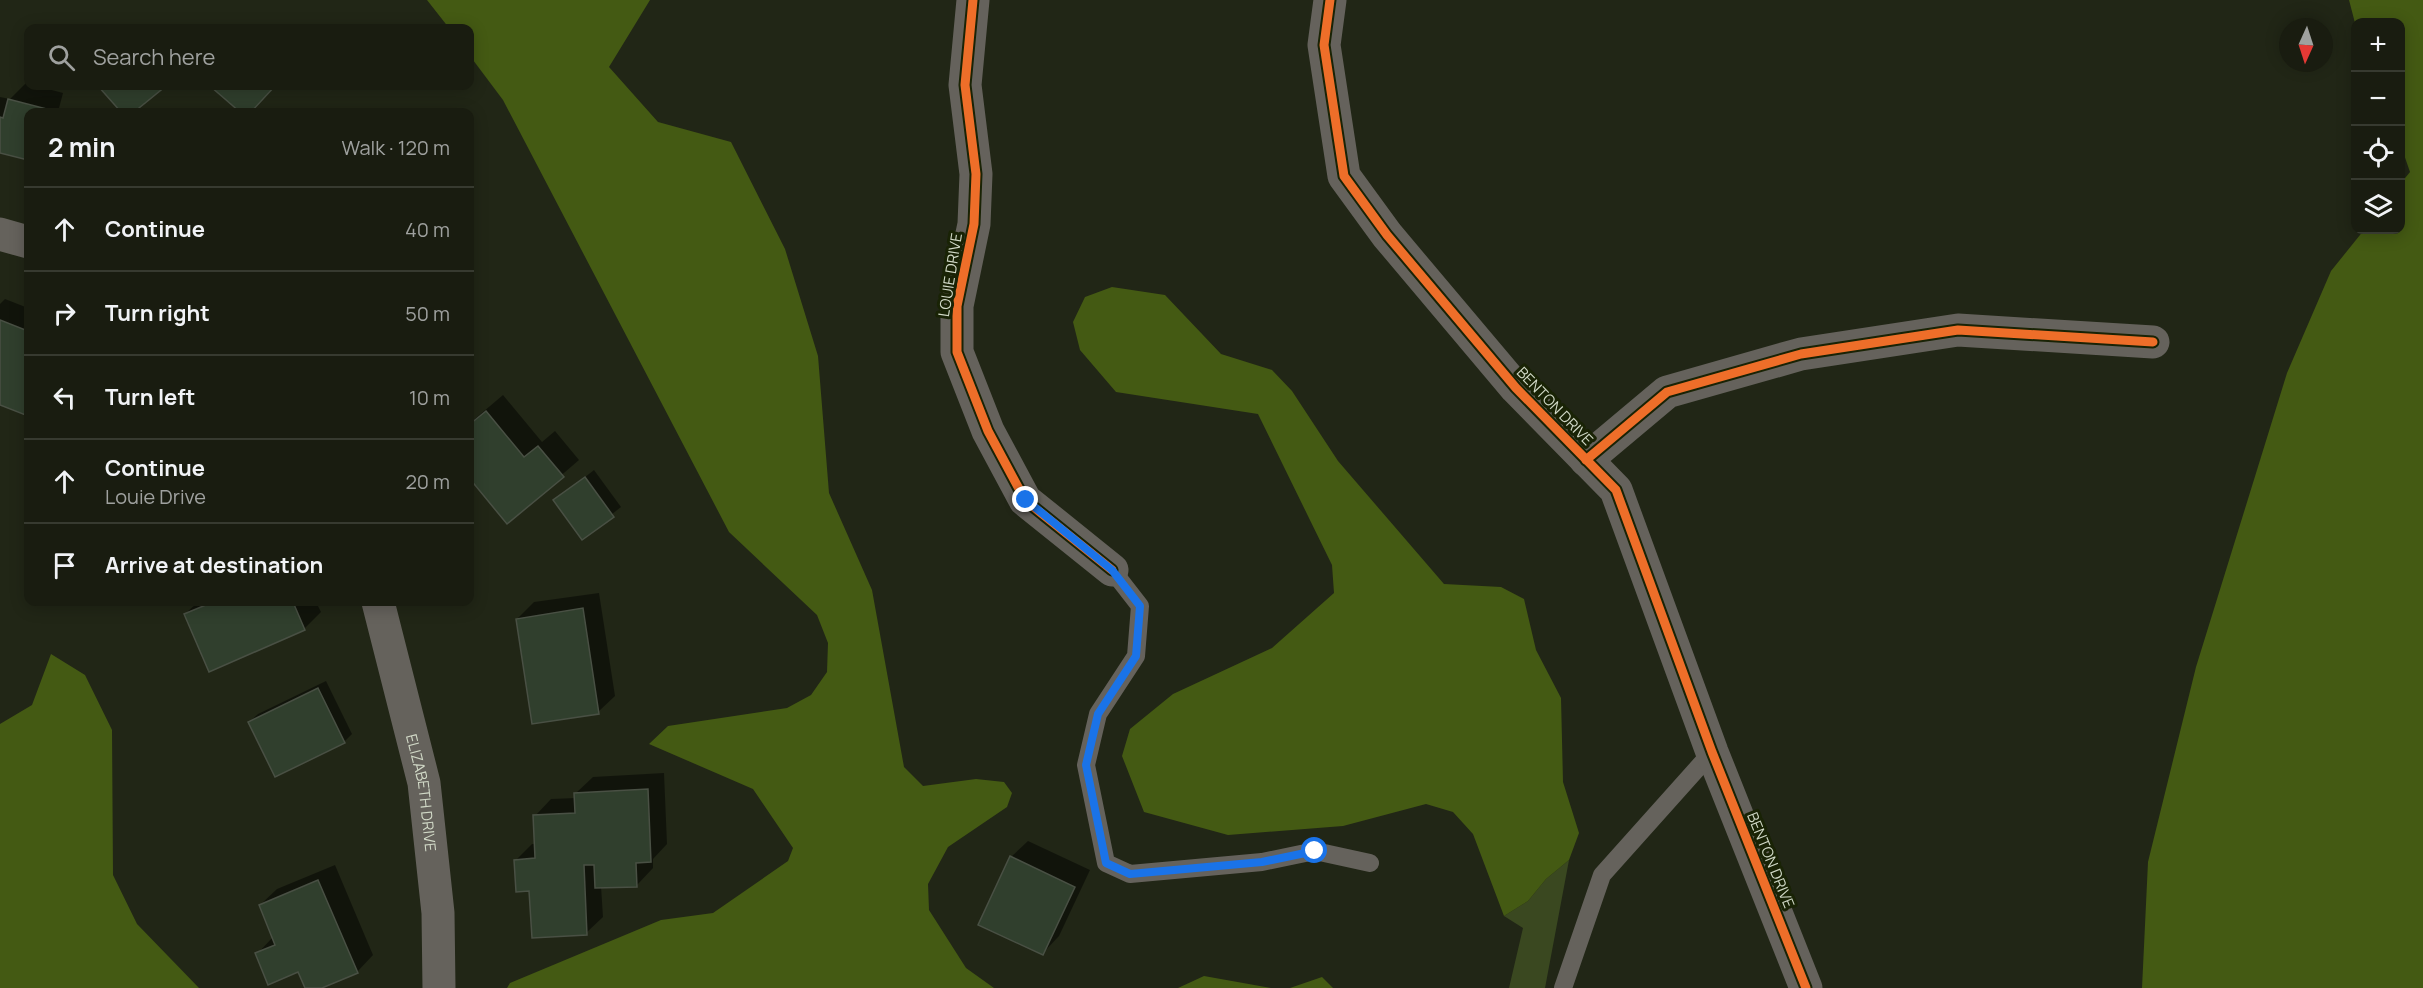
<!DOCTYPE html>
<html lang="en">
<head>
<meta charset="utf-8">
<style>
	body { margin:0; font-family:Manrope,sans-serif; background:#26291e; color:#f1f3f6 }
	.controls { position:absolute; right:18px; top:18px; display:grid; overflow:hidden; border-radius:12px; box-shadow:0 3px 15px #0003 }
	.controls button { width:54px; height:54px; display:grid; place-items:center; padding:0; border:0; border-bottom:2px solid #373a30; background:#191c10; color:#f1f3f6; font:30px sans-serif }
	.compass { position:absolute; left:2279px; top:18px; width:54px; height:54px; border-radius:50%; background:#191c10; box-shadow:0 3px 15px #0003; rotate:183deg }
	.stop { position:absolute; width:18px; height:18px; margin:-14px; border:4px solid #1a73e8; border-radius:50%; background:#fff }
	.stop.end { background:#1a73e8; border-color:#fff; box-shadow:0 2px 6px #0008 }
	.list { margin:0; padding:0; list-style:none }
	h2 { display:flex; justify-content:space-between; align-items:center; height:78px; margin:0; padding:0 24px; font-size:26px }
	h2 small { font-size:20px; font-weight:400; color:#9fa19f }
	.list li { display:grid; grid-template-columns:39px 1fr auto; gap:18px; align-items:center; box-sizing:border-box; height:84px; padding:0 24px; border-top:2px solid #373a30 }
	.list b { display:block; font-size:22px; white-space:nowrap }
	.list p { margin:0; font-size:20px; white-space:nowrap; color:#9fa19f }
	.list em { font-size:20px; font-style:normal; color:#9fa19f }
	.icon { flex:none; width:33px; height:33px; fill:none; stroke:currentColor; stroke-width:2; stroke-linecap:round; stroke-linejoin:round }
	.map { position:relative; flex:none; width:2423px; height:988px; overflow:hidden }
	.search { position:absolute; background:#191c10; box-shadow:0 3px 15px #0003; left:24px; top:24px; width:450px; height:66px; display:flex; align-items:center; gap:15px; box-sizing:border-box; padding:0 21px; border-radius:12px; color:#9fa19f; font-size:22px }
	.panel { position:absolute; background:#191c10; box-shadow:0 3px 15px #0003; left:24px; top:108px; width:450px; height:498px; border-radius:12px }
	.map>svg:first-child { display:block }
	.green { fill:#3a4820 }
	.forest { fill:#445a13 }
	.shadow { fill:#0007 }
	.building { fill:#303f2d; stroke:#495044; stroke-width:1.5 }
	.lines { fill:none; stroke-linecap:round; stroke-linejoin:round }
	.service { stroke:#65625c; stroke-width:18 }
	.minor { stroke:#65625c; stroke-width:33 }
	.cycleway-casing { stroke:#192305; stroke-width:13 }
	.cycleway { stroke:#ee6e29; stroke-width:9 }
	.route { stroke:#1a73e8; stroke-width:8 }
	.labels { text-anchor:middle; dominant-baseline:central; stroke-width:6; stroke-linejoin:round; paint-order:stroke }
	.street-label { font-size:15px; fill:#d1d9c7; stroke:#192305 }
</style>
</head>
<body>
<div class="map">
<svg width="2423" height="988" viewBox="0 0 2423 988">
	<rect width="100%" height="100%" fill="#212616"/>
	<polygon class="green" points="1569,860 1545,988 1509,988 1523,928 1504,916 1528,901 1546,879"/>
	<g class="forest">
		<polygon points="427,0 650,0 609,67 658,122 731,142 785,249 818,356 829,493 872,590 904,767 923,786 976,779 1004,782 1012,793 1007,807 948,847 928,884 929,910 966,968 994,988 507,988 510,983 661,920 713,913 788,861 793,848 753,789 649,744 668,726 787,708 811,695 827,672 828,643 817,615 729,532 503,100 470,56 470,28 449,28"/>
		<polygon points="2349,0 2423,0 2423,988 2142,988 2148,862 2196,667 2287,373 2331,271 2364,230 2400,230 2401,183 2410,172 2401,146 2400,22 2355,23"/>
		<polygon points="1112,287 1165,295 1221,354 1272,370 1292,391 1338,461 1444,584 1501,587 1524,599 1536,650 1561,698 1563,782 1579,833 1569,860 1546,879 1528,901 1504,916 1473,834 1453,812 1426,804 1343,826 1228,835 1144,812 1122,756 1130,729 1173,694 1272,648 1334,593 1332,565 1258,414 1116,392 1080,350 1073,322 1085,297"/>
		<polygon points="51,654 85,675 112,730 113,875 137,924 199,988 0,988 0,724 32,705"/>
		<polygon points="1204,976 1271,988 1178,988"/>
		<polygon points="1322,977 1333,988 1290,988"/>
	</g>
	<g class="shadow">
		<polygon points="26,83 63,93 58,112 28,112 28,158 0,151 0,97 10,99"/>
		<polygon points="100,86 163,86 131,112 123,112"/>
		<polygon points="212,86 274,86 249,112 242,112"/>
		<polygon points="5,299 28,308 28,414 0,403 0,304"/>
		<polygon points="503,395 542,442 555,431 579,460 507,522 470,477 470,423"/>
		<polygon points="594,470 621,507 582,538 555,501"/>
		<polygon points="599,593 615,696 598,712 517,619 534,602"/>
		<polygon points="198,602 316,602 321,612 304,629 185,614"/>
		<polygon points="326,681 352,734 344,742 249,722 258,714"/>
		<polygon points="664,773 667,844 653,859 653,868 637,885 601,886 603,917 586,933 531,890 516,860 532,844 536,844 535,816 551,799 576,798 576,793 593,777"/>
		<polygon points="1028,841 1090,870 1059,936 1043,953 1011,857"/>
		<polygon points="335,865 373,955 357,972 319,988 306,988 299,970 257,954 273,937 260,905 277,889"/>
	</g>
	<g class="building">
		<polygon points="98,86 166,86 134,112 121,112"/>
		<polygon points="210,86 275,86 251,112 240,112"/>
		<polygon points="8,99 47,109 47,112 28,112 28,160 0,153 0,117 3,118"/>
		<polygon points="0,320 28,331 28,416 0,405"/>
		<polygon points="486,411 524,457 538,446 564,477 507,524 470,479 470,424"/>
		<polygon points="585,477 614,517 582,540 553,500"/>
		<polygon points="213,602 293,602 305,630 209,672 184,614"/>
		<polygon points="583,608 599,714 532,724 516,619"/>
		<polygon points="318,688 345,743 275,777 248,722"/>
		<polygon points="648,789 651,862 636,863 637,887 595,888 594,865 584,865 587,935 532,938 529,891 516,892 514,860 535,858 533,815 575,813 574,793"/>
		<polygon points="1010,856 1075,887 1043,955 978,925"/>
		<polygon points="318,880 358,973 322,988 305,988 298,972 268,985 255,953 275,945 259,905"/>
	</g>
	<g class="lines">
		<g class="service">
			<polyline points="1112,570 1140,606 1136,656 1098,714 1086,765 1106,863 1130,874 1262,862 1315,851 1370,863"/>
			<polyline points="1563,988 1602,875 1712,752"/>
		</g>
		<g class="minor">
			<polyline points="973,0 965,85 976,174 974,224 957,306 957,352 988,431 1025,500 1112,570"/>
			<polyline points="1330,0 1324,45 1344,176 1387,235 1516,388 1616,490 1712,752 1806,988"/>
			<polyline points="0,234 28,242"/>
			<polyline points="1586,460 1667,392 1801,354 1958,330 2153,342"/>
			<path id="s1" d="M 378,602 L 424,783 L 438,913 L 439,988"/>
		</g>
		<defs>
			<g id="cycleway">
				<polyline points="973,0 965,85 976,174 974,224 957,306 957,352 988,431 1025,500 1112,570"/>
				<polyline points="1330,0 1324,45 1344,176 1387,235 1516,388 1616,490 1712,752 1806,988"/>
				<polyline points="1586,460 1667,392 1801,354 1958,330 2153,342"/>
			</g>
		</defs>
		<use href="#cycleway" class="cycleway-casing"/>
		<use href="#cycleway" class="cycleway"/>
	</g>
	<g class="lines">
		<polyline class="route" points="1026,500 1112,570 1140,606 1136,656 1098,714 1086,765 1106,863 1130,874 1262,862 1315,851"/>
	</g>
	<g class="labels">
		<g class="street-label">
			<text transform="translate(950 275) rotate(-81)">LOUIE DRIVE</text>
			<text transform="translate(1555 406) rotate(46)">BENTON DRIVE</text>
			<text stroke="none"><textPath href="#s1" startOffset="196">ELIZABETH DRIVE</textPath></text>
			<text transform="translate(1771 860) rotate(68)">BENTON DRIVE</text>
		</g>
	</g>
</svg>
<div class="controls">
<button>+</button>
<button>−</button>
<button><svg class="icon" aria-label="locate" viewBox="0 0 24 24"><circle cx="12" cy="12" r="6"/><path d="M12 2v4M12 18v4M2 12h4M18 12h4"/></svg></button>
<button><svg class="icon" aria-label="layers" viewBox="0 0 24 24"><path d="M12 4l9 5-9 5-9-5zM3 14l9 5 9-5"/></svg></button>
</div>
<svg class="compass" viewBox="-18 -18 36 36"><path d="M0-13l5 13h-10z" fill="#e53935"/><path d="M0 13l5-13h-10z" fill="#9fa19f"/></svg>
<div class="stop" style="left:1315px;top:851px"></div>
<div class="stop end" style="left:1026px;top:500px"></div>
<div class="search"><svg class="icon" aria-label="search" viewBox="0 0 24 24"><circle cx="10" cy="10" r="6"/><path d="M15 15l6 6"/></svg>Search here</div>
<section class="panel">
<h2>2 min<small>Walk · 120 m</small></h2>
<ul class="list">
<li><svg class="icon" aria-label="ahead" viewBox="0 0 24 24"><path d="M12 20V5M6 11l6-6 6 6"/></svg><div><b>Continue</b></div><em>40 m</em></li>
<li><svg class="icon" aria-label="right" viewBox="0 0 24 24"><path d="M7 20v-9h11M14 6l5 5-5 5"/></svg><div><b>Turn right</b></div><em>50 m</em></li>
<li><svg class="icon" aria-label="left" viewBox="0 0 24 24"><path d="M17 20v-9H6M10 6l-5 5 5 5"/></svg><div><b>Turn left</b></div><em>10 m</em></li>
<li><svg class="icon" aria-label="ahead" viewBox="0 0 24 24"><path d="M12 20V5M6 11l6-6 6 6"/></svg><div><b>Continue</b><p>Louie Drive</p></div><em>20 m</em></li>
<li><svg class="icon" aria-label="arrive" viewBox="0 0 24 24"><path d="M6 21V4h12l-3 4 3 4H6"/></svg><div><b>Arrive at destination</b></div></li>
</ul>
</section>
</div>
</body>
</html>
